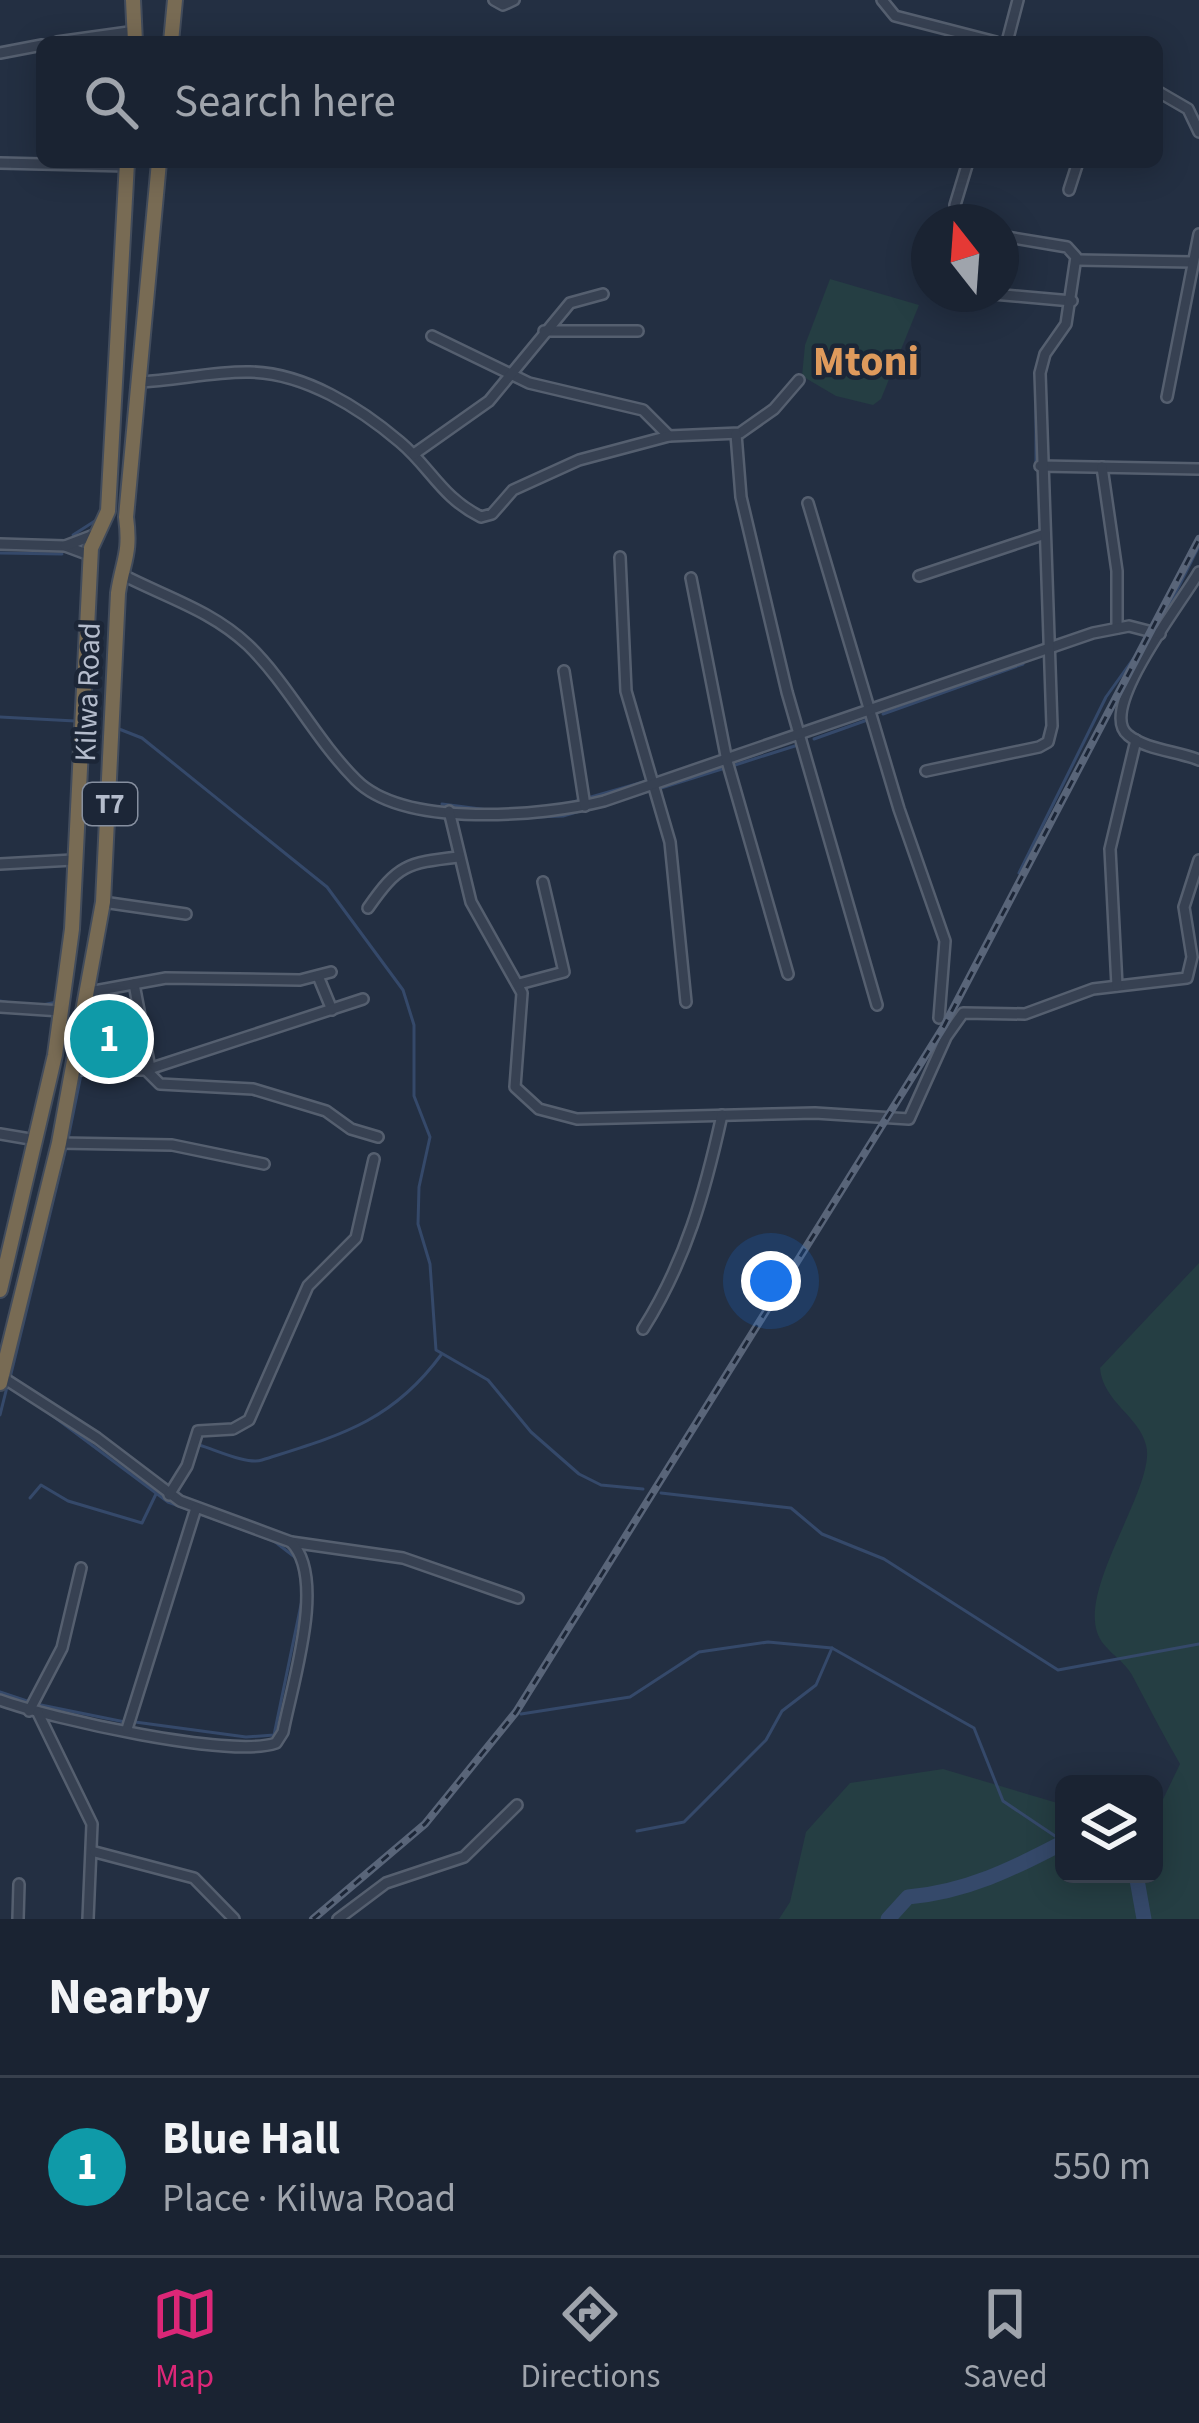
<!DOCTYPE html>
<html lang="en">
<head>
<meta charset="utf-8">
<style>
	body { margin:0; font-family:"Source Sans 3",sans-serif; background:#272f3e; color:#f1f3f6 }
	.controls { position:absolute; right:36px; bottom:36px; display:grid; overflow:hidden; border-radius:18px; box-shadow:0 6px 30px #0003 }
	.controls button { width:108px; height:108px; display:grid; place-items:center; padding:0; border:0; border-bottom:3px solid #38404d; background:#1a2332; color:#f1f3f6; font:60px sans-serif }
	.compass { position:absolute; left:911px; top:204px; width:108px; height:108px; border-radius:50%; background:#1a2332; box-shadow:0 6px 30px #0003; rotate:343deg }
	.you { position:absolute; left:771px; top:1281px; width:42px; height:42px; margin:-30px; border:9px solid #fff; border-radius:50%; background:#1a73e8; box-shadow:0 0 0 18px #1a73e833 }
	.badge { display:grid; place-items:center; width:78px; height:78px; border-radius:50%; background:#db2777; color:#fff; font-size:39px; font-weight:700 }
	.pin { position:absolute; translate:-50% -50%; border:6px solid #fff; box-shadow:0 3px 12px #0006 }
	.list { margin:0; padding:0; list-style:none }
	h2 { display:flex; justify-content:space-between; align-items:center; height:156px; margin:0; padding:0 48px; font-size:51px }
	h2 small { font-size:39px; font-weight:400; color:#9fa4ac }
	.list li { display:grid; grid-template-columns:78px 1fr auto; gap:36px; align-items:center; box-sizing:border-box; height:180px; padding:0 48px; border-top:3px solid #38404d }
	.list b { display:block; font-size:45px; white-space:nowrap }
	.list p { margin:0; font-size:39px; white-space:nowrap; color:#9fa4ac }
	.list em { font-size:39px; font-style:normal; color:#9fa4ac }
	.icon { flex:none; width:66px; height:66px; fill:none; stroke:currentColor; stroke-width:2; stroke-linecap:round; stroke-linejoin:round }
	.map { position:relative; flex:none; width:1199px; height:1919px; overflow:hidden }
	.search { position:absolute; background:#1a2332; box-shadow:0 6px 30px #0003; left:36px; right:36px; top:36px; height:132px; display:flex; align-items:center; gap:30px; box-sizing:border-box; padding:0 42px; border-radius:18px; color:#9fa4ac; font-size:45px }
	.sheet { height:336px; background:#1a2332 }
	nav { display:flex; justify-content:space-around; align-items:center; box-sizing:border-box; height:168px; border-top:3px solid #38404d; background:#1a2332; font-size:33px; color:#9fa4ac }
	nav a { display:grid; justify-items:center; gap:6px }
	nav .on { color:#db2777 }
	.map>svg:first-child { display:block }
	.green { fill:#253e43 }
	.lines { fill:none; stroke-linecap:round; stroke-linejoin:round }
	.stream { stroke:#35496a; stroke-width:3 }
	.river { stroke:#35496a; stroke-width:15 }
	.minor-casing { stroke:#555f6f; stroke-width:14 }
	.highway-casing { stroke:#424c5c; stroke-width:18 }
	.minor { stroke:#374152; stroke-width:9 }
	.highway { stroke:#786b54; stroke-width:14 }
	.rail-casing { stroke:#596579; stroke-width:8 }
	.rail { stroke:#1c2637; stroke-width:3; stroke-dasharray:9; stroke-linecap:butt }
	.labels { text-anchor:middle; dominant-baseline:central; stroke-width:9; stroke-linejoin:round; paint-order:stroke }
	.shield { fill:#1c2637; stroke:#868f9f; stroke-width:3 }
	.shield-label { font-size:27px; font-weight:bold; fill:#b4bccc }
	.street-label { font-size:30px; fill:#b4bccc; stroke:#1c2637 }
	.district-label { font-size:42px; font-weight:bold; fill:#df9a5c; stroke:#1c2637 }
</style>
</head>
<body>
<div class="map">
<svg width="1199" height="1919" viewBox="0 0 1199 1919">
	<rect width="100%" height="100%" fill="#232f42"/>
	<g class="green">
		<polygon points="830,279 919,305 881,399 873,405 836,396 802,376 805,345"/>
		<path d="M 1199,1263 L 1199,1919 L 779,1919 L 790,1902 L 806,1832 L 850,1783 L 943,1769 L 1064,1805 L 1064,1874 L 1154,1874 L 1154,1818 L 1180,1764 C 1163,1735 1148,1705 1132,1675 C 1123,1659 1102,1649 1097,1632 C 1081,1583 1157,1484 1146,1445 C 1139,1416 1103,1402 1100,1368 Z"/>
	</g>
	<g class="lines">
		<g class="stream">
			<polyline points="1036,469 1036,388"/>
			<polyline points="73,535 98,519"/>
			<polyline points="0,553 62,554"/>
			<polyline points="1162,620 1199,546"/>
			<polyline points="883,714 1023,664"/>
			<polyline points="0,717 75,721"/>
			<polyline points="119,729 142,738 327,887 403,990 414,1025 414,1096 430,1137 419,1187 418,1224 430,1264 436,1350 488,1380 531,1432 579,1474 601,1485 643,1489"/>
			<polyline points="814,739 870,719"/>
			<polyline points="735,765 798,745"/>
			<polyline points="661,788 725,768"/>
			<polyline points="442,804 488,810"/>
			<polyline points="563,805 647,781"/>
			<polyline points="510,818 563,816 652,790"/>
			<polyline points="1019,873 1106,697 1151,634"/>
			<polyline points="0,1001 16,1004"/>
			<polyline points="37,1006 57,1002"/>
			<polyline points="68,1139 89,1035"/>
			<polyline points="26,1148 32,1122"/>
			<polyline points="10,1378 66,1148"/>
			<polyline points="49,1413 168,1502 274,1541 296,1558"/>
			<polyline points="0,1415 7,1387"/>
			<path d="M 199,1445 C 214,1449 247,1465 262,1460 C 337,1436 391,1423 441,1355"/>
			<polyline points="661,1493 791,1508 822,1534 884,1559 1058,1670 1199,1644"/>
			<polyline points="30,1498 41,1485 68,1501 142,1523 156,1494"/>
			<polyline points="0,1692 27,1701"/>
			<polyline points="36,1704 125,1722"/>
			<polyline points="521,1714 630,1697 699,1652 768,1642 832,1648 974,1728 1003,1801 1064,1842"/>
			<polyline points="135,1722 246,1737 274,1735 303,1595"/>
			<polyline points="637,1831 684,1822 766,1740 782,1711 816,1685 832,1648"/>
		</g>
		<g class="river">
			<polyline points="1136,1874 1144,1919"/>
			<path d="M 888,1919 L 908,1897 C 966,1892 1013,1869 1064,1842"/>
		</g>
		<defs>
			<g id="minor">
				<polyline points="494,0 503,5 514,0"/>
				<polyline points="882,0 895,16 996,42"/>
				<polyline points="57,42 136,31"/>
				<polyline points="1007,42 1018,0"/>
				<polyline points="0,53 42,45"/>
				<polyline points="1157,91 1188,109 1199,132"/>
				<polyline points="0,163 126,166"/>
				<polyline points="1069,190 1078,162"/>
				<polyline points="956,222 955,205 968,162"/>
				<polyline points="1077,260 1192,262"/>
				<polyline points="993,294 1072,301"/>
				<polyline points="544,331 638,331"/>
				<polyline points="432,336 529,383 643,410 669,436"/>
				<path d="M 138,382 C 175,381 213,371 250,372 C 305,373 360,408 400,442 C 431,468 441,497 481,517 L 492,514 L 513,490 L 579,460 L 669,436 L 740,433 L 774,409 L 799,380"/>
				<polyline points="1167,397 1199,234"/>
				<polyline points="736,434 741,497 787,692 877,1005"/>
				<polyline points="414,454 489,401 570,303 603,294"/>
				<polyline points="1040,466 1199,469"/>
				<polyline points="1102,467 1117,571 1117,628"/>
				<polyline points="808,503 899,809 945,941 939,1018"/>
				<polyline points="0,544 65,546 92,556"/>
				<polyline points="65,546 99,533"/>
				<polyline points="620,557 626,691 670,842 686,1002"/>
				<path d="M 1199,572 C 1183,601 1096,710 1128,735 C 1146,750 1177,751 1199,760"/>
				<path d="M 121,574 C 165,597 211,610 248,645 C 289,685 315,739 356,780 C 405,829 544,816 604,801 L 1093,633 L 1129,626 L 1160,634"/>
				<polyline points="919,576 1045,534"/>
				<polyline points="691,578 727,761 788,974"/>
				<polyline points="564,671 585,806"/>
				<polyline points="926,771 1039,747 1048,742 1052,726 1040,373 1045,354 1066,324 1076,257 1067,247 1001,236"/>
				<polyline points="449,811 471,902 522,993 515,1087 539,1109 577,1119 815,1113 909,1119 946,1037 963,1013 1025,1014 1093,989 1187,978 1192,957 1184,907 1199,860"/>
				<polyline points="0,864 73,860"/>
				<polyline points="103,902 186,914"/>
				<path d="M 368,908 C 398,865 406,863 458,857"/>
				<polyline points="318,976 332,1010"/>
				<polyline points="134,984 150,1068"/>
				<polyline points="519,984 564,972 543,882"/>
				<polyline points="1117,986 1110,849 1136,740"/>
				<polyline points="89,992 166,978 300,980 331,972"/>
				<polyline points="0,1007 61,1011"/>
				<polyline points="74,1070 146,1070 363,999"/>
				<polyline points="146,1070 160,1084 253,1089 326,1111 351,1129 378,1137"/>
				<polyline points="0,1134 36,1140"/>
				<polyline points="59,1143 172,1145 264,1164"/>
				<path d="M 643,1329 C 686,1261 705,1192 722,1115"/>
				<polyline points="2,1377 97,1438 180,1501 291,1542 403,1558 518,1598"/>
				<polyline points="169,1495 187,1466 198,1431 233,1429 249,1420 308,1286 356,1238 374,1159"/>
				<path d="M 0,1700 C 49,1718 231,1759 276,1743 L 283,1732 C 292,1684 327,1578 291,1542"/>
				<polyline points="29,1711 62,1648 81,1568"/>
				<polyline points="38,1713 92,1824 88,1919"/>
				<polyline points="127,1729 196,1508"/>
				<polyline points="95,1852 194,1878 234,1919"/>
				<polyline points="18,1919 19,1884"/>
				<polyline points="338,1919 386,1883 464,1857 517,1805"/>
			</g>
			<g id="highway">
				<polyline points="133,0 135,42"/>
				<polyline points="171,42 175,0"/>
				<polyline points="0,1290 55,1055 72,929 91,548 108,511 127,162"/>
				<path d="M 0,1383 L 59,1143 L 103,902 L 118,593 C 123,560 131,554 126,517 L 159,162"/>
			</g>
		</defs>
		<use href="#minor" class="minor-casing"/>
		<use href="#highway" class="highway-casing"/>
		<use href="#minor" class="minor"/>
		<use href="#highway" class="highway"/>
		<defs>
			<polyline id="rail" points="313,1919 425,1824 516,1712 944,1026 1199,539"/>
		</defs>
		<use href="#rail" class="rail-casing"/>
		<use href="#rail" class="rail"/>
	</g>
	<g class="labels">
		<rect class="shield" x="83" y="783" width="54" height="42" rx="9"/>
		<g class="shield-label">
			<text x="110" y="804">T7</text>
		</g>
		<g class="street-label">
			<text transform="translate(88 692) rotate(-88)">Kilwa Road</text>
		</g>
		<g class="district-label">
			<text x="866" y="362">Mtoni</text>
		</g>
	</g>
</svg>
<div class="controls">
<button><svg class="icon" aria-label="layers" viewBox="0 0 24 24"><path d="M12 4l9 5-9 5-9-5zM3 14l9 5 9-5"/></svg></button>
</div>
<svg class="compass" viewBox="-18 -18 36 36"><path d="M0-13l5 13h-10z" fill="#e53935"/><path d="M0 13l5-13h-10z" fill="#9fa4ac"/></svg>
<div class="you"></div>
<div class="pin badge" style="left:109px;top:1039px;background:#0f9aa8">1</div>
<div class="search"><svg class="icon" aria-label="search" viewBox="0 0 24 24"><circle cx="10" cy="10" r="6"/><path d="M15 15l6 6"/></svg>Search here</div>
</div>
<section class="sheet">
<h2>Nearby<small></small></h2>
<ul class="list">
<li><span class="badge" style="background:#0f9aa8">1</span><div><b>Blue Hall</b><p>Place · Kilwa Road</p></div><em>550 m</em></li>
</ul>
</section>
<nav>
<a class="on"><svg class="icon" aria-label="map" viewBox="0 0 24 24"><path d="M3 6l6-2 6 2 6-2v14l-6 2-6-2-6 2zM9 4v14M15 6v14"/></svg>Map</a>
<a><svg class="icon" aria-label="directions" viewBox="0 0 24 24"><path d="M12 3l9 9-9 9-9-9zM9 14v-3h6M13 9l2 2-2 2"/></svg>Directions</a>
<a><svg class="icon" aria-label="saved" viewBox="0 0 24 24"><path d="M7 4h10v16l-5-4-5 4z"/></svg>Saved</a>
</nav>
</body>
</html>
